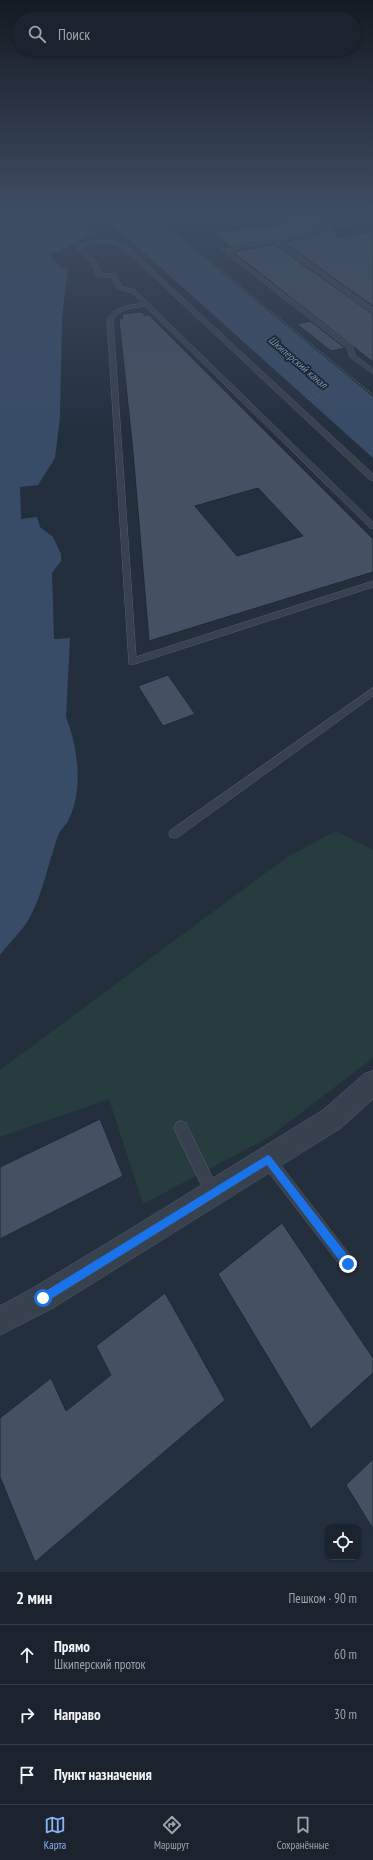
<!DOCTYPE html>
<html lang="ru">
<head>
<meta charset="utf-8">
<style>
	body { margin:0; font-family:"PT Sans Narrow",sans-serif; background:#242b36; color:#f1f3f6 }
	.controls { position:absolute; right:12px; bottom:12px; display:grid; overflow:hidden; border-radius:8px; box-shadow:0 1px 3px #0004 }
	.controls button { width:36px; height:36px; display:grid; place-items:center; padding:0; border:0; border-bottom:1px solid #39404a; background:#1b232e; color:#f1f3f6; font:20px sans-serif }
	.stop { position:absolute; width:12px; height:12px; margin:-9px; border:3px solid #1a73e8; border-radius:50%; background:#fff }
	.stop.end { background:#1a73e8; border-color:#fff; box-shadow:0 1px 4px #0008 }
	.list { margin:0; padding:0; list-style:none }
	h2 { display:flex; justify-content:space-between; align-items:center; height:52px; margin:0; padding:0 16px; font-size:17px }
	h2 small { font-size:13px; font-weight:400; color:#a0a4aa }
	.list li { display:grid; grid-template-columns:26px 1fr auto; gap:12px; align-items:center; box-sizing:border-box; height:60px; padding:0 16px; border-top:1px solid #39404a }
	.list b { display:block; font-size:15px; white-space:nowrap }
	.list p { margin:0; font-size:13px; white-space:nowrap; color:#a0a4aa }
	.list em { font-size:13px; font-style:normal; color:#a0a4aa }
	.icon { flex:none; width:22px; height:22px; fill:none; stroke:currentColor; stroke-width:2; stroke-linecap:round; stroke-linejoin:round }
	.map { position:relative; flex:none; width:373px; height:1572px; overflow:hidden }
	.search { position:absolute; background:#1b232e; box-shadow:0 1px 3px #0004; left:12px; right:12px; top:12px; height:44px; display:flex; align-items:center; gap:10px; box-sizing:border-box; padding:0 14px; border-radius:22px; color:#a0a4aa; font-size:15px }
	.sheet { height:232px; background:#1b232e }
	nav { display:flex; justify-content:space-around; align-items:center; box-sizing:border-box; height:56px; border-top:1px solid #39404a; background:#1b232e; font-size:11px; color:#a0a4aa }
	nav a { display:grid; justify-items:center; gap:2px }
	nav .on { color:#8ab4f8 }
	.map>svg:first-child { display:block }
	.green { fill:#263c3f }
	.water { fill:#394c67 }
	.building { fill:#455162; stroke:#1f2835; fill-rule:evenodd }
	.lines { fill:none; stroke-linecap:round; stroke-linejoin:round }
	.service-casing { stroke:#565f6c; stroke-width:1 }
	.minor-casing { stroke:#565f6c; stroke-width:1 }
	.path { stroke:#44595c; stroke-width:1.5; stroke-dasharray:1.5 1.5; stroke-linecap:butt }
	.service { fill:#38414e; fill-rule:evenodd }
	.minor { fill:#38414e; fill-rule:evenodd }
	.route { fill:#1a73e8 }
	.labels { text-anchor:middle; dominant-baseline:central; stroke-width:3.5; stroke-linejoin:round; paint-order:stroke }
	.far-water-label { font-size:11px; font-style:italic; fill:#7c92b1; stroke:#1d2633 }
</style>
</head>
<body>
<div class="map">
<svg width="373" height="1572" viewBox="0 0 373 1572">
	<rect width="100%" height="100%" fill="#242f3e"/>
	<g class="green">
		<polygon points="203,212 299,212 265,217 235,218 209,222"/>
		<polygon points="336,831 373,850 373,1058 268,1138 143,1204 109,1099 0,1137 0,1070 287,857"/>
	</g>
	<path class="water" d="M 0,212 L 162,212 L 155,216 L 160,222 L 373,397 L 373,458 L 110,222 L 88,225 L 87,226 L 91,234 L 57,252 L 49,254 L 62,269 L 68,268 L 62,318 L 60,417 L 55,458 L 38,485 L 20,487 L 21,519 L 37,517 L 40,527 L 53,537 L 61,554 L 61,561 L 52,573 L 54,639 L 70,638 L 66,717 C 78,748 84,790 68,821 C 65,826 60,830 58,836 C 48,863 43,894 29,919 C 21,932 9,943 0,955 Z"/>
	<g class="building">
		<polygon points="318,213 327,224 309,227 308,229 311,230 330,228 339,238 373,231 373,306 283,242 319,235 320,234 318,231 231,247 215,233 253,227 288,224 282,216"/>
		<polygon points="274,244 373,314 373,362 233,252"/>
		<path d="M 142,312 L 145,316 L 149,315 L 373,539 L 373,572 L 149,641 L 133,452 L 119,319 L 123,318 L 122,314 ZM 258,488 L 303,536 L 237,556 L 195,506 Z"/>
		<polygon points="310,321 345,348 331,351 297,324"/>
		<polygon points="168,675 195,714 163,726 138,686"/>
		<polygon points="100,1119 123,1176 0,1239 0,1167"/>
		<polygon points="282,1223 373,1358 373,1373 311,1429 218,1274"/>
		<polygon points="165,1293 225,1400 35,1562 0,1477 0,1418 51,1378 66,1411 111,1375 96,1346"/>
		<polygon points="373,1459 373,1529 346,1485"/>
	</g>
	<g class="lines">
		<defs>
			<g id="service">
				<polygon points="373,219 373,221 311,229 309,228"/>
				<polygon points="317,232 319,234 279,241 373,308 373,313 274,242 228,251 352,346 355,355 373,369 373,374 350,357 347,348 222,250"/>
				<path d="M 97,240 L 116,241 L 128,247 L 373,474 L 373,480 L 370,480 L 124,249 C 112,241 95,240 82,248 L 82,250 L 96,261 L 101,274 L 115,274 L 122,287 L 135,290 L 373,522 L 373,528 L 370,528 L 145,306 C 134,308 118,308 113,320 L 136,657 L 373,581 L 373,587 L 135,664 L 129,664 L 107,320 C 113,306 129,306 142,303 L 131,292 L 118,289 L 111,277 L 97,277 L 92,263 L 78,250 L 78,246 Z"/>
				<polygon points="373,688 373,696 178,837 174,838 170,837 169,834 170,831"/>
				<polygon points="181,1121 186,1123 218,1189 220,1194 218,1199 213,1201 208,1199 176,1133 174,1128 176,1123"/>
				<polygon points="268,1153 273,1155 353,1259 355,1264 353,1269 348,1271 343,1269 263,1165 261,1160 263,1155"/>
			</g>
			<polygon id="minor" points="373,1071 373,1099 341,1128 53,1308 0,1335 0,1306 33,1288 124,1233 323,1110 364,1074"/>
		</defs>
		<use href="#service" class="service-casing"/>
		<use href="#minor" class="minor-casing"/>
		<g class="path">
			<polyline points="164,212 157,216 162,222 373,395"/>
			<polyline points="255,341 286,367"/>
			<polyline points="301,380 334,410"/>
			<polyline points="308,399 318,396"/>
		</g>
		<use href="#service" class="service"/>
		<use href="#minor" class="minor"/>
	</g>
	<linearGradient id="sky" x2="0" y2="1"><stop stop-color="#141a22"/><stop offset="0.49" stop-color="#3f4d63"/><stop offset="1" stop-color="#3f4d63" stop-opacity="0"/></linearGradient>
	<rect width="373" height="432" fill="url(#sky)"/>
	<polygon class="route" points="268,1155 271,1157 352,1261 353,1264 352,1268 348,1269 345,1268 267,1165 46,1302 43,1303 39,1302 38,1298 39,1295"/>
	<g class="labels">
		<g class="far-water-label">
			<text transform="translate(298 362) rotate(41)">Шкиперский канал</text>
		</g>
	</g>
</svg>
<div class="controls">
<button><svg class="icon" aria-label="locate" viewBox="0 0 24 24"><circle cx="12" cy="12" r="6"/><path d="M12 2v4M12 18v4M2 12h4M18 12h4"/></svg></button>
</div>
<div class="stop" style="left:43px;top:1298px"></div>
<div class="stop end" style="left:348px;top:1264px"></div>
<div class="search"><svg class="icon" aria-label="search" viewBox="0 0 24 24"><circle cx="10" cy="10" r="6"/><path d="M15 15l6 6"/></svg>Поиск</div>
</div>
<section class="sheet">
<h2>2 мин<small>Пешком · 90 m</small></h2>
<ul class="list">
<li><svg class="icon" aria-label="ahead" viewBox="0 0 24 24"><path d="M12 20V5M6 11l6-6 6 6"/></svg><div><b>Прямо</b><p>Шкиперский проток</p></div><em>60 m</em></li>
<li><svg class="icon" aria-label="right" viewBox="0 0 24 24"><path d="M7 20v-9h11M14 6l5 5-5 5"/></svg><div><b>Направо</b></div><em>30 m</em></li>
<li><svg class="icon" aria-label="arrive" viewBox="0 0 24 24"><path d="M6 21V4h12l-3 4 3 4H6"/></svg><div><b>Пункт назначения</b></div></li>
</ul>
</section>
<nav>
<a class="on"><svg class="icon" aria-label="map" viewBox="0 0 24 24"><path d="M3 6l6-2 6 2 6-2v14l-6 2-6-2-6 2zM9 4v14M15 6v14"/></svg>Карта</a>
<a><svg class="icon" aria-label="directions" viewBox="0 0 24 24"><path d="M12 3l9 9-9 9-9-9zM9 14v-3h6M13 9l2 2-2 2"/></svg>Маршрут</a>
<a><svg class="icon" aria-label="saved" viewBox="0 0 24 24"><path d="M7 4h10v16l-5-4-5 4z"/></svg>Сохранённые</a>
</nav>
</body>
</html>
